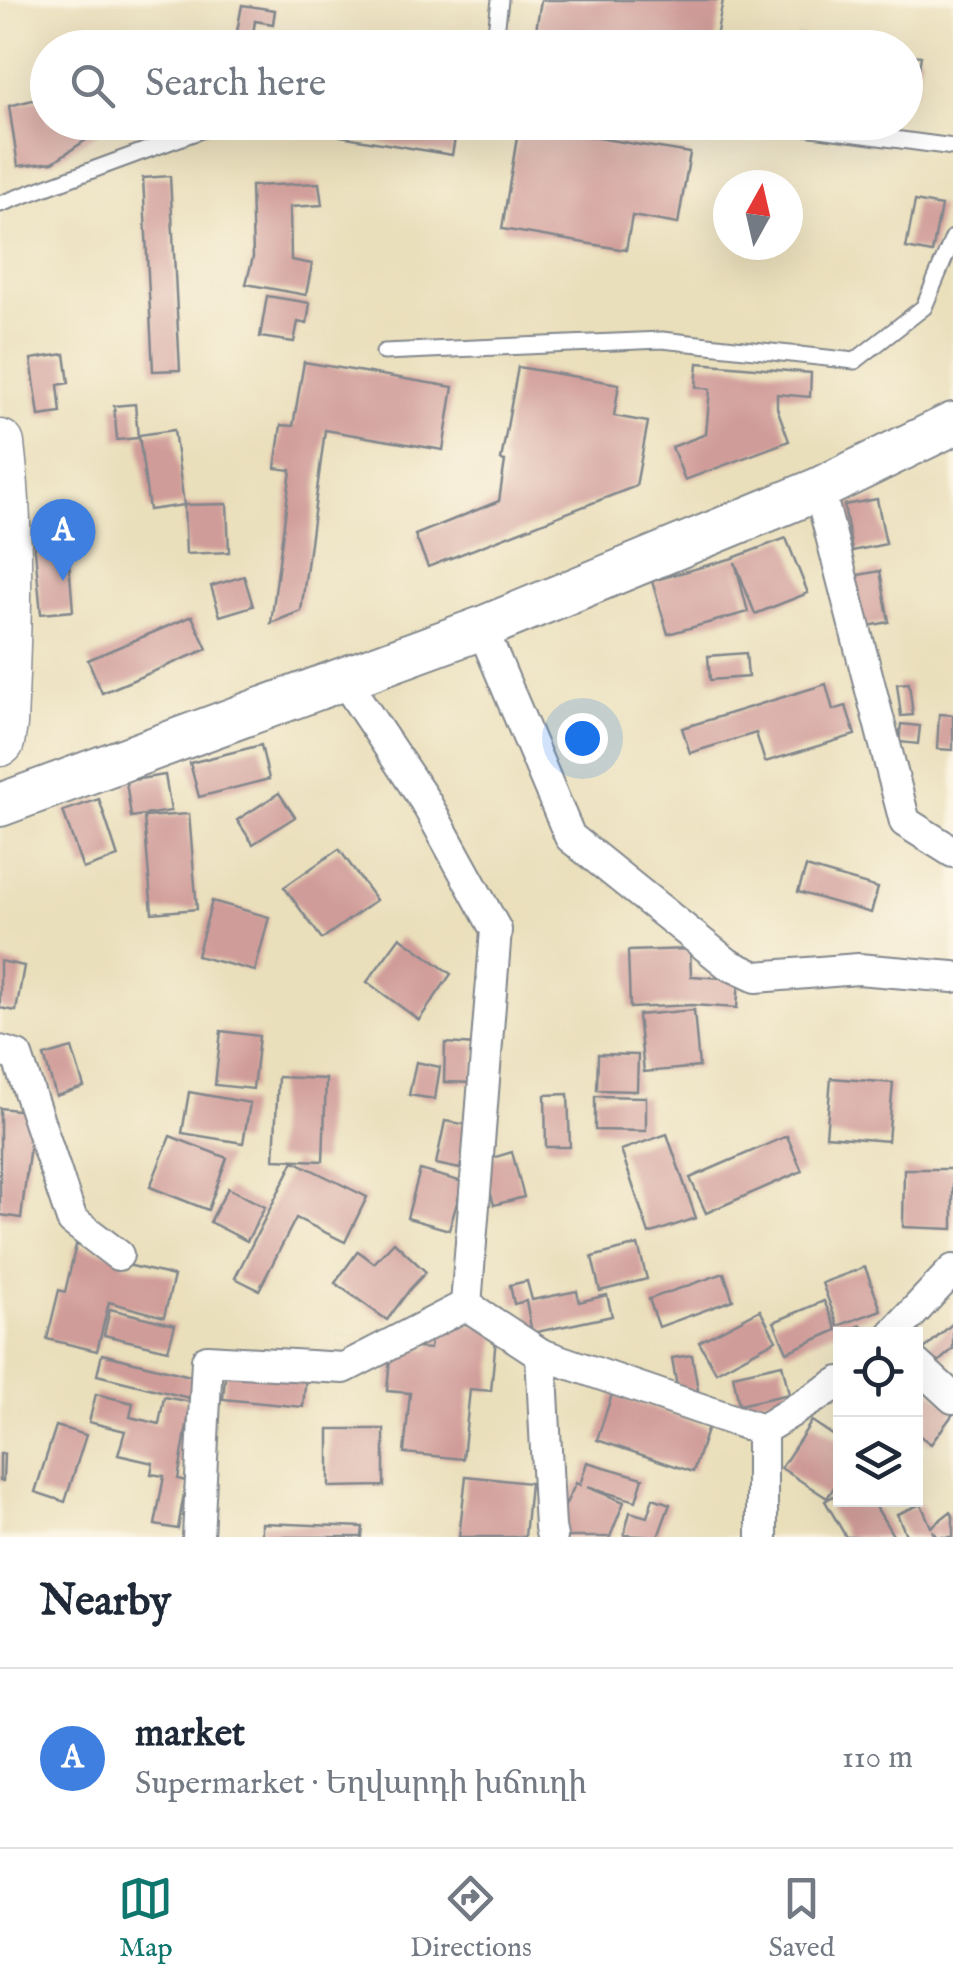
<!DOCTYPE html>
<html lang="en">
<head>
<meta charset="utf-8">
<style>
	body { margin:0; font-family:"IM FELL English","Noto Serif Armenian",serif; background:#f2f2f3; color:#1f2937 }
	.controls { position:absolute; right:30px; bottom:30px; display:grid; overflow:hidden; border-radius:0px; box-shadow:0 10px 40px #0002 }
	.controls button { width:90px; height:90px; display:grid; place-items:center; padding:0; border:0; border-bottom:2px solid #e0e1e3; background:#fff; color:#1f2937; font:50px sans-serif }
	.compass { position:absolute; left:713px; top:170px; width:90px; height:90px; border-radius:50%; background:#fff; box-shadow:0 10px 40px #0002; rotate:8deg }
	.you { position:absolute; left:582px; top:738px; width:35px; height:35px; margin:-25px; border:8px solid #fff; border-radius:50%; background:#1a73e8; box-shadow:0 0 0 15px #1a73e833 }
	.badge { display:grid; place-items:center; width:65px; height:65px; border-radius:50%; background:#0f766e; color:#fff; font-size:32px; font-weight:700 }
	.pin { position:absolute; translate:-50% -82px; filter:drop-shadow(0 2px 5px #0008) }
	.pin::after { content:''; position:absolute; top:52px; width:35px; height:30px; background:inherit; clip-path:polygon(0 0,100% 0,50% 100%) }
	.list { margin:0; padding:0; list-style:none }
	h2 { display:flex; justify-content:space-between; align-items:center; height:130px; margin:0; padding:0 40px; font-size:42px }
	h2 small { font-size:32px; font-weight:400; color:#747a83 }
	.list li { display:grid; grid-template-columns:65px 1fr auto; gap:30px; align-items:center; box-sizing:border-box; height:180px; padding:0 40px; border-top:2px solid #e0e1e3 }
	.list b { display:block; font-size:38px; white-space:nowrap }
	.list p { margin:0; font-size:32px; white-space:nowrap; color:#747a83 }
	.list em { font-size:32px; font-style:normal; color:#747a83 }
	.icon { flex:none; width:55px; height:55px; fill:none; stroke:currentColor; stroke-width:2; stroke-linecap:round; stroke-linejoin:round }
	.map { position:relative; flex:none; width:953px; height:1537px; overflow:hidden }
	.search { position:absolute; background:#fff; box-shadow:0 10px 40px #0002; left:30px; right:30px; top:30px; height:110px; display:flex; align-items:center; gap:25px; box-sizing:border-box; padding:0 35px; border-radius:55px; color:#747a83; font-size:38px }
	.sheet { height:310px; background:#fff }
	nav { display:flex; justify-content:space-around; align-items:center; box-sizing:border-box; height:140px; border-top:2px solid #e0e1e3; background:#fff; font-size:28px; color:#747a83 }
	nav a { display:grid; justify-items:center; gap:5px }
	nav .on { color:#0f766e }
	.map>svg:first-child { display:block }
	.building { fill:#d09c99 }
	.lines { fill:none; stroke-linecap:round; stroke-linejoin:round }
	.lane-casing { stroke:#82878c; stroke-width:19 }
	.street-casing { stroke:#82878c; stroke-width:34 }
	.secondary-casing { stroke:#82878c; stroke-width:46 }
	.primary-casing { stroke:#82878c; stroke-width:51 }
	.lane { stroke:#fff; stroke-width:15 }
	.street { stroke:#fff; stroke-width:30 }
	.secondary { stroke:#fff; stroke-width:42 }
	.primary { stroke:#fff; stroke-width:48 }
</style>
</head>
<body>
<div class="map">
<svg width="953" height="1537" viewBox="0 0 953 1537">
	<rect width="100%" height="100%" fill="#fcf5e5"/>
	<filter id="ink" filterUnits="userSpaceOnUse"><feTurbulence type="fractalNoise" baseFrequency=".01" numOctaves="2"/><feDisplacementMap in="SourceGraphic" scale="20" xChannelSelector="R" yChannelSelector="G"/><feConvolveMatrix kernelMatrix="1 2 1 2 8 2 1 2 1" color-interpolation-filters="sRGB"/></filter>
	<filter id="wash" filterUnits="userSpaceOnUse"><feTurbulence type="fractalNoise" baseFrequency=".0048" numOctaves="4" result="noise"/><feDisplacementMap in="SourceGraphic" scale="40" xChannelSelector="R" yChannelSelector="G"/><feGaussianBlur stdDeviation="2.25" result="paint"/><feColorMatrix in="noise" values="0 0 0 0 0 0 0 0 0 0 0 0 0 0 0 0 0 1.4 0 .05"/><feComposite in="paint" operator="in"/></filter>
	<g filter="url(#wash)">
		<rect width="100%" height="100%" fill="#eadfbb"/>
		<g id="blocks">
			<g class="building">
				<polygon points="541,0 723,0 714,48 533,48"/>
				<polygon points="242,5 275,10 273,24 255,21 252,40 236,37"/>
				<polygon points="797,36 856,45 856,48 795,48"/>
				<polygon points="906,54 921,56 915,94 906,93"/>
				<polygon points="48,96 48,122 113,122 53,162 18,166 9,106"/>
				<polygon points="342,122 458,122 452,155 340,136"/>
				<polygon points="519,125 690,153 678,224 632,216 626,250 502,229"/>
				<polygon points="170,176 180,370 153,371 143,178"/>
				<polygon points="319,183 322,205 290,207 291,260 312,264 306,295 246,284 253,257 251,186"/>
				<polygon points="915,201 941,206 932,253 906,248"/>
				<polygon points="267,296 310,303 307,324 298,322 294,342 260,337"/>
				<polygon points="65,354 69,383 58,385 61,413 39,416 31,359"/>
				<polygon points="304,362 453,387 443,450 325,430 301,611 271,623 291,470 275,468 281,425 293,426"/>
				<polygon points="698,363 811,373 810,397 777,394 777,408 789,441 685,480 672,447 706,434 710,389 696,387"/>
				<polygon points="518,367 619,384 614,416 648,422 636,486 428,567 415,535 499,501 505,461 501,460"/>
				<polygon points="135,404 138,438 117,440 114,406"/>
				<polygon points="174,430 184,505 149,510 139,435"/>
				<polygon points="877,499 886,544 852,551 844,505"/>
				<polygon points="227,504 229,552 186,554 184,505"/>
				<polygon points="67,537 73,611 41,614 34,540"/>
				<polygon points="786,538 808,593 755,614 735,562 748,612 668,634 652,581 733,558"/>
				<polygon points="880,571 889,622 863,627 853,576"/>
				<polygon points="244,576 253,606 220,616 211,586"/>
				<polygon points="192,616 207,649 102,693 88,660"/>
				<polygon points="746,653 748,677 710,680 708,656"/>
				<polygon points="909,683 913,715 901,716 897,684"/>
				<polygon points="826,684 833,710 846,706 855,735 765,762 756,733 690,753 682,728"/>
				<polygon points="939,714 953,715 953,750 937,749"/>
				<polygon points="901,724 920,726 918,744 899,742"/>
				<polygon points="261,745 269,779 199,797 190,763"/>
				<polygon points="165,775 171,811 131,817 126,781"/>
				<polygon points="279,793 295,817 253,844 237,820"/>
				<polygon points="99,799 118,857 83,869 63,811"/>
				<polygon points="189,814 197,909 152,913 144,817"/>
				<polygon points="339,849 376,900 322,939 284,887"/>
				<polygon points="806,867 878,888 871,913 798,892"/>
				<polygon points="212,901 269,917 255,971 197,956"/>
				<polygon points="400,937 451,974 419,1020 367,982"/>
				<polygon points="690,949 691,976 739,979 737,1008 692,1005 630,1008 628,951"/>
				<polygon points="0,961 24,966 16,1011 0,1008"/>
				<polygon points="694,1010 699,1067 644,1072 638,1015"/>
				<polygon points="221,1031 259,1036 253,1089 215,1085"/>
				<polygon points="445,1043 476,1045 474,1083 444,1082"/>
				<polygon points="72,1048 84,1087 56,1096 44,1056"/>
				<polygon points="598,1054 638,1055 637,1091 597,1090"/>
				<polygon points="416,1062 440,1067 435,1099 409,1095"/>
				<polygon points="278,1077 326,1079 323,1161 274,1159"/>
				<polygon points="831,1078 893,1083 888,1141 826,1136"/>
				<polygon points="189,1092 250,1103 243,1143 182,1133"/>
				<polygon points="568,1094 570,1147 546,1147 545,1095"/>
				<polygon points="595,1096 646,1097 646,1131 595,1130"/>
				<polygon points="0,1108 34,1112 21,1218 0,1215"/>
				<polygon points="445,1121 468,1125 460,1169 436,1164"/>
				<polygon points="667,1134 696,1218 649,1234 621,1150"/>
				<polygon points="170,1136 227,1158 208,1210 150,1187"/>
				<polygon points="787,1136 802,1171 706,1213 690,1178"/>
				<polygon points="512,1152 524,1197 494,1205 482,1161"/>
				<polygon points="294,1161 367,1197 345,1242 296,1218 259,1290 235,1278"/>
				<polygon points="904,1169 953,1169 953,1229 903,1227"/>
				<polygon points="420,1170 463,1182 449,1230 407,1218"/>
				<polygon points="228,1188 265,1207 247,1241 210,1222"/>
				<polygon points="394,1242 426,1272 410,1289 387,1320 335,1283 358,1251 374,1263"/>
				<polygon points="76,1245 125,1257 123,1264 174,1276 164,1317 109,1302 97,1351 47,1339 59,1290 65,1292"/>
				<polygon points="638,1245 647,1279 600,1291 592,1257"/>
				<polygon points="865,1267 881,1310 838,1326 822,1283"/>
				<polygon points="724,1273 733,1300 659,1327 649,1299"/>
				<polygon points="527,1281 532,1300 577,1291 579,1302 607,1295 612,1316 532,1333 526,1301 514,1304 510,1285"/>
				<polygon points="824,1301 837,1330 787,1352 774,1322"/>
				<polygon points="110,1309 175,1325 168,1350 104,1335"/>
				<polygon points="760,1310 776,1340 716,1372 699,1342"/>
				<polygon points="433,1321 497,1327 491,1391 470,1389 463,1459 404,1453 410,1393 387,1391 391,1346 430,1349"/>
				<polygon points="953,1323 953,1349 935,1365 922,1351"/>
				<polygon points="861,1325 866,1334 841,1334"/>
				<polygon points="102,1354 194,1377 189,1398 97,1375"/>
				<polygon points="692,1355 698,1390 678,1393 672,1358"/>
				<polygon points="782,1364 789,1394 739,1405 733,1375"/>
				<polygon points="226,1367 306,1375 303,1407 223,1399"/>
				<polygon points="916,1380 953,1408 953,1414 931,1444 916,1433"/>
				<polygon points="96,1394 133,1403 130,1417 159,1424 164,1397 191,1402 178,1479 186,1481 178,1529 155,1525 164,1476 151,1474 153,1463 118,1455 125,1431 89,1422"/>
				<polygon points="612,1394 708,1427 693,1472 597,1440"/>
				<polygon points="812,1421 840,1440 840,1478 827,1498 781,1468"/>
				<polygon points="56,1426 86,1435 65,1502 35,1492"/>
				<polygon points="329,1429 384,1429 384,1486 329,1487"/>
				<polygon points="0,1454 4,1454 3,1481 0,1481"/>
				<polygon points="587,1462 643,1478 636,1501 587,1487 624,1502 610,1537 559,1537 555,1526 576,1483 580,1485"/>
				<polygon points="466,1476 530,1483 525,1537 459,1537"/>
				<polygon points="840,1492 840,1500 872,1500 894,1537 846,1537 825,1501"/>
				<polygon points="653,1498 670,1504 658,1537 624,1535 630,1512 647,1517"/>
				<polygon points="921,1504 931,1527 950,1512 953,1516 953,1537 938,1537 932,1530 935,1537 907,1537 897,1514"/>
				<polygon points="262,1523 363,1527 362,1537 262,1537"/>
			</g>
		</g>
	</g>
	<g filter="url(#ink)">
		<use href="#blocks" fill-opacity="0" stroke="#82878c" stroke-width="2.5"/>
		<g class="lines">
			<defs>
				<g id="lane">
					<polyline points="494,48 500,0"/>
					<polyline points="768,122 953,147"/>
					<polyline points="0,204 223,122"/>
					<polyline points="384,352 662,340 855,361 924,307 953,238"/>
				</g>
				<g id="street">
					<polyline points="819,489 905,822 953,852"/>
					<polyline points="482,628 570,837 728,964 756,977 858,969 953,977"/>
					<polyline points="343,678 425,801 496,930 466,1305 541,1354 762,1430"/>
					<polyline points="0,1051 17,1056 72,1220 118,1255"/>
					<polyline points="893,1334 953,1270"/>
					<polyline points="541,1354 550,1527 552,1537"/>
					<polyline points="916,1364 953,1398"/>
					<polyline points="198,1537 207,1360 344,1368 466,1305"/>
					<polyline points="762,1537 762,1430 840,1382"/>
				</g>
				<polyline id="secondary" points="0,805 482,628 819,489 953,424"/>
				<path id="primary" d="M 0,444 C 11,536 7,631 3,724 L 0,742"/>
			</defs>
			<use href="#lane" class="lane-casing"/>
			<use href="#street" class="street-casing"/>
			<use href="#secondary" class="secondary-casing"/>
			<use href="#primary" class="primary-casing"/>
			<use href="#lane" class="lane"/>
			<use href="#street" class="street"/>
			<use href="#secondary" class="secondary"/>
			<use href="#primary" class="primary"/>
		</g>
	</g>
</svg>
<div class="controls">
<button><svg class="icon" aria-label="locate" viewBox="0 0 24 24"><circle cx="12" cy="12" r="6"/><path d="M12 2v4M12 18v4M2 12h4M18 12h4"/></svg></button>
<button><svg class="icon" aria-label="layers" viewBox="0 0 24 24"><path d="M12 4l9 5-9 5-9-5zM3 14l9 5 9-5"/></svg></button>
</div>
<svg class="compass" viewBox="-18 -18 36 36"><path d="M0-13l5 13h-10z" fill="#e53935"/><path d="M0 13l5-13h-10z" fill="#747a83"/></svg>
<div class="you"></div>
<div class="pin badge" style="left:63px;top:581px;background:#3f7fe0">A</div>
<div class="search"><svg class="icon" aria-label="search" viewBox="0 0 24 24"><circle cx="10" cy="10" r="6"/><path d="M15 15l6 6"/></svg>Search here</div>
</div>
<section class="sheet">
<h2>Nearby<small></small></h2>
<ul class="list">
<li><span class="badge" style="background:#3f7fe0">A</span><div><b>market</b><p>Supermarket · Եղվարդի խճուղի</p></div><em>110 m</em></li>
</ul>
</section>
<nav>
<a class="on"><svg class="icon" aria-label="map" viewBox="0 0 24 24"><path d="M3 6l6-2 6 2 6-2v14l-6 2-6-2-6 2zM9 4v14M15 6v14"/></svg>Map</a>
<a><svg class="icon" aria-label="directions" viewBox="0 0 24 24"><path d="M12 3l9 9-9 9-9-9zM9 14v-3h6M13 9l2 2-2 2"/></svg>Directions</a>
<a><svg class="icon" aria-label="saved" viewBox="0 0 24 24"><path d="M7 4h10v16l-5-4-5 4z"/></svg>Saved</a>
</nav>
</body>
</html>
